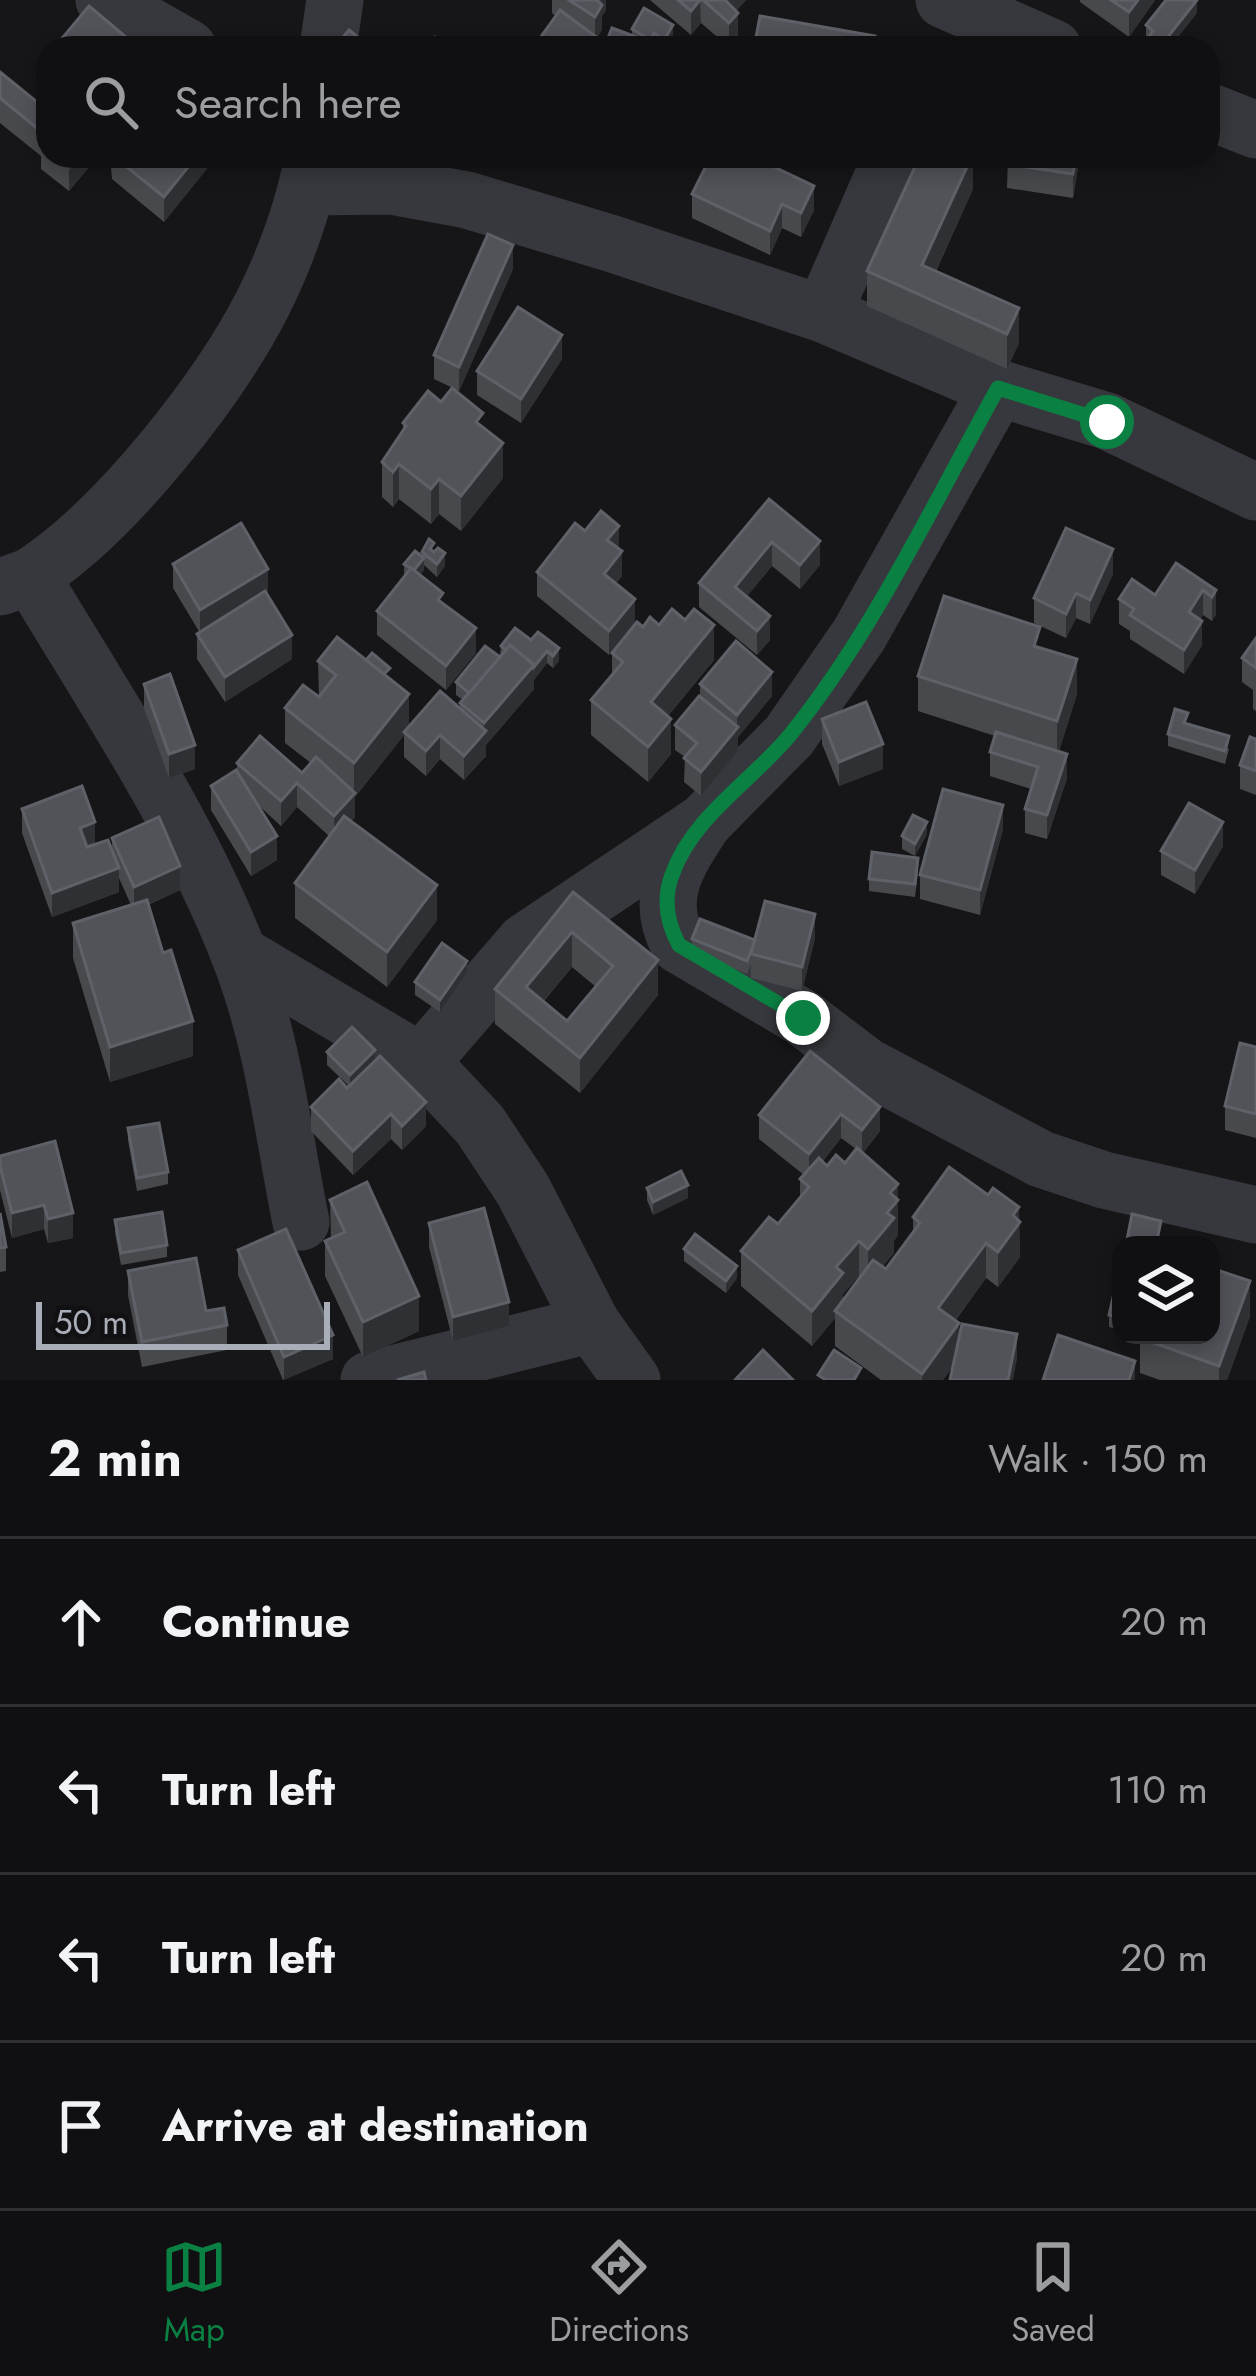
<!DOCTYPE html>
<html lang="en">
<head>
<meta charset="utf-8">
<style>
	body { margin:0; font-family:Jost,sans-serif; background:#19191b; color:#f1f3f6 }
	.controls { position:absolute; right:36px; bottom:36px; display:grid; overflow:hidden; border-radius:24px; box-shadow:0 6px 18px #0003 }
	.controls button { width:108px; height:108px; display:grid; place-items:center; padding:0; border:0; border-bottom:3px solid #303032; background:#101012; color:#f1f3f6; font:60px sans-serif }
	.scale { position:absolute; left:36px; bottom:30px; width:294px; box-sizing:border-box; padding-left:12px; border:6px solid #a8adb8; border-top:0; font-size:33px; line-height:42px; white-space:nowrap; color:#a8adb8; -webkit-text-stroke:9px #111113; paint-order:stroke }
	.stop { position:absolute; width:36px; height:36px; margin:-27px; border:9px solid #0b8043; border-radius:50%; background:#fff }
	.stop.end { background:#0b8043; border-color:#fff; box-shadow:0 3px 12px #0008 }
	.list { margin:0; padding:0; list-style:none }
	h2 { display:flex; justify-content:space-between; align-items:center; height:156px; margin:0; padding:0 48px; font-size:51px }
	h2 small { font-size:39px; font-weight:400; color:#9c9d9f }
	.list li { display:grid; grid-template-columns:78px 1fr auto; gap:36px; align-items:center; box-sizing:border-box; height:168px; padding:0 48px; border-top:3px solid #303032 }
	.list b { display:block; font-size:45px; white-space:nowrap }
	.list em { font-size:39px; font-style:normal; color:#9c9d9f }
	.icon { flex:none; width:66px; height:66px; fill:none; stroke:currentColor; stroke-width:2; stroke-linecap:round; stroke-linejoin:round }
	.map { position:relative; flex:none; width:1256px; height:1380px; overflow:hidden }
	.search { position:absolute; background:#101012; box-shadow:0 6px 18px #0003; left:36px; right:36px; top:36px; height:132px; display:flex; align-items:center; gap:30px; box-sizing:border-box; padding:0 42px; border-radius:36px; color:#9c9d9f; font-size:45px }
	.sheet { height:828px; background:#101012 }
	nav { display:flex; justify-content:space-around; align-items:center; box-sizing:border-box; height:168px; border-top:3px solid #303032; background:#101012; font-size:33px; color:#9c9d9f }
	nav a { display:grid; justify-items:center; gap:6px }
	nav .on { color:#0b8043 }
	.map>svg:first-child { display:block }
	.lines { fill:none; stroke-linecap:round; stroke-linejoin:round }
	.minor { stroke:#37383d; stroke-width:57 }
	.wall { fill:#47494d; fill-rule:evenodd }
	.shaded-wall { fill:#2f3033 }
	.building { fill:#525359; stroke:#5f6168; stroke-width:3; fill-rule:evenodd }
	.route { stroke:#0b8043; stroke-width:15 }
</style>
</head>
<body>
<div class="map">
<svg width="1256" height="1380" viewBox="0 0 1256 1380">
	<rect width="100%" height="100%" fill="#161618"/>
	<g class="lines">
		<g class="minor">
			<polyline points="104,0 188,48"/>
			<polyline points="944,0 1053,48"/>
			<polyline points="328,48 335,0"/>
			<polyline points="1208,111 1256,130"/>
			<polyline points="308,187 391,186 467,200 613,244 823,314 998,388 1107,421 1256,492"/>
			<polyline points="823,314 892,156"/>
			<path d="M 31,576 C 104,698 187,821 239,954 C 273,1039 283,1133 301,1222"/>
			<path d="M 0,587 C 11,583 24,580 34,574 C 117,519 218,391 263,303 C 285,259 305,205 313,156"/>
			<path d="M 702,825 C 676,865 654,899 679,945 L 803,1018 L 866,1066 L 1041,1159 L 1104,1180 L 1256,1215"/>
			<polyline points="239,954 421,1062 480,1125 523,1190 592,1324 632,1380"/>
			<polyline points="421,1062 525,942 704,822 789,736 859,635 998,388"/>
			<polyline points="369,1380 592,1324"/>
		</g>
	</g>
	<g class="wall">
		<polygon points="552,0 606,0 606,10 602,16 602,29 597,38 603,48 540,48 540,38 556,16 552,13"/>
		<polygon points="650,0 746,0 736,11 738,37 729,47 701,23 691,35"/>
		<polygon points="1080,0 1155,0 1129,37 1080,2"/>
		<polygon points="1197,13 1169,48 1146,48 1146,25"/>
		<polygon points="632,29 673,37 667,48 632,35"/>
		<polygon points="0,72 48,111 48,156 89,156 89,167 69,191 41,169 41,156 0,123"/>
		<polygon points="110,156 217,156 164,222 112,179"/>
		<polygon points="711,156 814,210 801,237 782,228 770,255 692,218 692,194"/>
		<polygon points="1008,156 1080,156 1073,198 1007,188"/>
		<polygon points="973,189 936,271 1019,343 1007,369 867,306 867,271"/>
		<polygon points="513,269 459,391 434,379 434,355"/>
		<polygon points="562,359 521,423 477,395 477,371"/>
		<polygon points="441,402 483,428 503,478 461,531 439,514 431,524 399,499 393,507 382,497 382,462 403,431 403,423"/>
		<polygon points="769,499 820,565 800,589 772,566 746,597 770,640 757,655 699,607 699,583"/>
		<polygon points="585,531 619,549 622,576 616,583 609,655 537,596 537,572"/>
		<polygon points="422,552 434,552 445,566 437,577 424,565 424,570 420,575 443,604 476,653 446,690 377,635 377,611 404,576 404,564 422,557"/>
		<polygon points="173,564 268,593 267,594 292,659 225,702 197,659 197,634 200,633 173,588"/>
		<polygon points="1113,574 1090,624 1076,618 1066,638 1034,623 1034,598"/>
		<polygon points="1216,590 1216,614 1212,621 1203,615 1200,619 1202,645 1184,674 1130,639 1130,631 1119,624 1119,599"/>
		<polygon points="659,625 714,660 668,716 671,754 648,782 591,735 591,700 612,675 612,653 643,627"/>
		<polygon points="515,628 559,661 553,668 547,663 534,680 534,689 486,745 486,756 464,780 440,759 426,776 404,757 404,735 355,797 355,817 351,821 437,920 387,987 295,918 295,883 329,836 297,807 281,826 258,805 277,860 251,876 211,810 211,786 237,771 237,763 302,773 311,763 285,743 285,708 319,697 318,661 390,678 409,727 460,709 460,703 463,700 456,695 456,682 500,657 501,646"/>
		<polygon points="1256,638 1256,711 1253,709 1253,690 1242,682 1242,658"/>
		<polygon points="1040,647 1077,694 1059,751 1067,778 1047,839 1025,833 1025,809 1031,789 990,776 990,752 995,736 918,711 918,676"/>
		<polygon points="144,684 195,769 169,778 144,708"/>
		<polygon points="700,684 772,696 738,737 738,751 701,796 684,782 685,757 675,750 675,725 700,697"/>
		<polygon points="822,719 883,769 839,786 822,744"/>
		<polygon points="1188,724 1229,749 1225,764 1168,746 1168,734"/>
		<polygon points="1256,739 1256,795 1240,789 1240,765"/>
		<polygon points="22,809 95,844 112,850 112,838 180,890 148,905 193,1056 110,1082 73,958 73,923 131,905 119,878 119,892 52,917 22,833"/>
		<polygon points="1003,829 980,915 920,899 920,875"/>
		<polygon points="927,834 915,856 902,849 902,836"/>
		<polygon points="1223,846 1195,894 1161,875 1161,851"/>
		<polygon points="918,871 915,897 869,891 869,879"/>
		<path d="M 573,892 L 658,995 L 580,1093 L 495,1024 L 495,989 ZM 572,967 L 596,987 L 567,1021 L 544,1001 Z"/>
		<polygon points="815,938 802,991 751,978 751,964 747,974 692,952 692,939"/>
		<polygon points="467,973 440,1012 415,995 415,982"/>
		<polygon points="1256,1047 1256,1138 1225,1130 1225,1106"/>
		<path d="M 810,1051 L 880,1131 L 863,1153 L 898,1184 L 898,1235 L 894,1241 L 894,1253 L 882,1267 L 886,1269 L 913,1232 L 913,1217 L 1019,1220 L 1020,1257 L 998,1287 L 986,1278 L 955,1321 L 959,1340 L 1017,1359 L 953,1366 L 943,1380 L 881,1380 L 835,1346 L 835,1318 L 812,1346 L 741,1286 L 741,1251 L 778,1224 L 800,1197 L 800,1179 L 804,1175 L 759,1139 L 759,1115 ZM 841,1138 L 856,1149 L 845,1163 L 827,1166 L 823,1161 ZM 859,1276 L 860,1277 L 843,1299 L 843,1294 Z"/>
		<polygon points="327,1052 375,1061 426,1126 402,1150 391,1139 353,1175 311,1131 311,1107 349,1086 327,1065"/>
		<polygon points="128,1128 168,1172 168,1184 137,1191 128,1140"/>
		<polygon points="0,1156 73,1238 48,1243 44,1229 12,1238 0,1190"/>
		<polygon points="647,1188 688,1198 653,1215 647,1200"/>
		<polygon points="330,1200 419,1331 363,1357 325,1276 325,1241 331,1238"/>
		<polygon points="0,1213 6,1247 6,1271 0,1272"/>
		<polygon points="115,1220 167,1245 167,1257 121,1265 115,1233"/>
		<polygon points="429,1223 509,1326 453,1341 429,1247"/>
		<polygon points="684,1249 737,1278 726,1293 684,1261"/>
		<polygon points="238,1250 333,1359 283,1380 238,1275"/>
		<polygon points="1121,1267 1121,1330 1109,1327 1109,1315"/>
		<polygon points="128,1271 206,1311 227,1325 227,1350 142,1367 128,1295"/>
		<polygon points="1250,1316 1227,1380 1160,1380 1140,1373 1140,1338"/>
	</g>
	<g class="shaded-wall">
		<polygon points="595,0 606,0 606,10 602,16 602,29 595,41"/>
		<polygon points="700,0 701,23 691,35 691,11"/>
		<polygon points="725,0 746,0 727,21"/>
		<polygon points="1138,0 1155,0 1129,37 1129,12"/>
		<polygon points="1197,0 1197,13 1169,48 1159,48"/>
		<polygon points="738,13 738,37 729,47 729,23"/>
		<polygon points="673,25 673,37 667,48 664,48 664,40"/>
		<polygon points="78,156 89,156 89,167 69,191 69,167"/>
		<polygon points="197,156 217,156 164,222 164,197"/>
		<polygon points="973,156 973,189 924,296 922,265"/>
		<polygon points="1076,156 1080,156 1073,198 1073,174"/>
		<polygon points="814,186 814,210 801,237 801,213"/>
		<polygon points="782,204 782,228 770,255 770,231"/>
		<polygon points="513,245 513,269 459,391 459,367"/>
		<polygon points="1019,308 1019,343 1007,369 1007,334"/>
		<polygon points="562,335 562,359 521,423 521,399"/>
		<polygon points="503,443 503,478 461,531 461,496"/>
		<polygon points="399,464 399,499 393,507 393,472"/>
		<polygon points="439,479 439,514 431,524 431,489"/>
		<polygon points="619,526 619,550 607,540"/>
		<polygon points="820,541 820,565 800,589 800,565"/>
		<polygon points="772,542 772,566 735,611 735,587"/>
		<polygon points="1113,549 1113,574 1090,624 1090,600"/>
		<polygon points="622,551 622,576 604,598 604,574"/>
		<polygon points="445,553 445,566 437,577 437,564"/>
		<polygon points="424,558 424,570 413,583 413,571"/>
		<polygon points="268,569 268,593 200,634 200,610"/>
		<polygon points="1203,590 1203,615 1189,637 1189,612"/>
		<polygon points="1216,590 1216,614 1212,621 1212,597"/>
		<polygon points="1076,593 1076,618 1066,638 1066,614"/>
		<polygon points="635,599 635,623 609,655 609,631"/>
		<polygon points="770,616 770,640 757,655 757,631"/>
		<polygon points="1202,621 1202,645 1184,674 1184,650"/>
		<polygon points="714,625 714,660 651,737 651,702"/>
		<polygon points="476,628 476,653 446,690 446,666"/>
		<polygon points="292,635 292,659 225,702 225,677"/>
		<polygon points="559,648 559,661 553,668 553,656"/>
		<polygon points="547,651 547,663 534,680 534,689 486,745 486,756 464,780 464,756 484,734 484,723"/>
		<polygon points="1077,659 1077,694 1057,756 1057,721"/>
		<polygon points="772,672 772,696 738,737 738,751 701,796 701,772 737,728 737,715"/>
		<polygon points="409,694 409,729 355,797 355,817 334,840 334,816 354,794 354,763"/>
		<polygon points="671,719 671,754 648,782 648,747"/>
		<polygon points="440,735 440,759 426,776 426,751"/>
		<polygon points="883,744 883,769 839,786 839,762"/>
		<polygon points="195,745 195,769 169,778 169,754"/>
		<polygon points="1067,754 1067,778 1047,839 1047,815"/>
		<polygon points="297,783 297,807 281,826 281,801"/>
		<polygon points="1003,805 1003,829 980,915 980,890"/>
		<polygon points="95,822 95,846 80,852 80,828"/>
		<polygon points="927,822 927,834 915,856 915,844"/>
		<polygon points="1223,822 1223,846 1195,894 1195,870"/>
		<polygon points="277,836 277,860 251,876 251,852"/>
		<polygon points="180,866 180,890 134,911 134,887"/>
		<polygon points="119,868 119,892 52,917 52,893"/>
		<polygon points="437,885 437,920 387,987 387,952"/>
		<polygon points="815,914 815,938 802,991 802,967"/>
		<polygon points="572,932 572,967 530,1017 526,987"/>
		<polygon points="658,960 658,995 580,1093 580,1058"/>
		<polygon points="467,961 467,973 440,1012 440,1000"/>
		<polygon points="193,1021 193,1056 110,1082 110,1047"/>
		<polygon points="375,1050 375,1062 350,1087 350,1075"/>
		<polygon points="426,1102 426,1126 402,1150 402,1126"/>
		<polygon points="880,1107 880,1131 862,1154 862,1130"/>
		<polygon points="391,1114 391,1139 353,1175 353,1151"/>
		<polygon points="841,1114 841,1138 809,1178 809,1154"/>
		<polygon points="898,1184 898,1235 894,1241 894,1253 868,1284 868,1249 890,1193"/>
		<polygon points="688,1185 688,1198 653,1215 653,1202"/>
		<polygon points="44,1205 44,1229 12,1238 12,1213"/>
		<polygon points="1019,1207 1020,1257 998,1287 998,1252 1013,1215"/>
		<polygon points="73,1213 73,1238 48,1243 48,1219"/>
		<polygon points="859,1241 859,1276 843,1294 843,1308 835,1311 835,1318 812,1346 812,1311 836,1267"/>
		<polygon points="986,1243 986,1278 938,1343 938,1308"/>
		<polygon points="737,1266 737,1278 726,1293 726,1281"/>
		<polygon points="1250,1281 1250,1316 1227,1380 1219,1380 1219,1366"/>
		<polygon points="419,1296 419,1331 363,1357 363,1322"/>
		<polygon points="509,1302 509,1326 453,1341 453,1317"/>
		<polygon points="959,1323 959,1358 943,1380 922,1380 922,1374"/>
		<polygon points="1017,1334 1017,1359 1013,1380 1008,1380"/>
		<polygon points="333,1335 333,1359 284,1380 284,1357"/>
		<polygon points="1135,1361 1135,1380 1129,1380"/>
	</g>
	<g class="building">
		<polygon points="569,0 597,0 602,5 595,17"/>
		<polygon points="678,0 700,0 691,11"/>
		<polygon points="703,0 725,0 738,13 729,23"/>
		<polygon points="1111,0 1138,0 1129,12"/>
		<polygon points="1166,0 1197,0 1159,48 1155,48 1146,40 1153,31 1146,25"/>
		<polygon points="89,6 139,48 54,48"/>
		<polygon points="644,8 673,25 664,40 654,33 650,40 632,29"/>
		<polygon points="560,10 603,42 599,48 555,48 540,38"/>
		<polygon points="760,16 875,36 873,48 754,48"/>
		<polygon points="612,28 666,48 604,48"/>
		<polygon points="349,30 371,48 344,48 338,43"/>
		<polygon points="435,37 459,48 430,48"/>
		<polygon points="0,72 48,111 48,150 41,145 48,137 0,98"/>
		<polygon points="55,156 78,156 69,167"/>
		<polygon points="113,156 197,156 164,197"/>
		<polygon points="711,156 751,156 814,186 801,213 782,204 770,231 692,194"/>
		<polygon points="920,156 972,156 922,265 1019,308 1007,334 867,271"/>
		<polygon points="1008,156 1076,156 1073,174 1007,164"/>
		<polygon points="488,234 513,245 459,367 434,355"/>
		<polygon points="518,307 562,335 521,399 477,371"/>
		<polygon points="452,388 483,413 476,422 503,443 461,496 439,479 431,489 399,464 393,472 382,462 406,426 403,423 428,391 441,402"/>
		<polygon points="769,499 820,541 800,565 772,542 735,587 770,616 757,631 699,583"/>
		<polygon points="601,511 619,526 607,540 622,551 604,574 635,599 609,631 537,572 575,523 585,531"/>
		<polygon points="241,523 268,569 200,610 173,564"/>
		<polygon points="1066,528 1113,549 1090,600 1076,593 1066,614 1034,598"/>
		<polygon points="429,539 434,543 430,549 434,552 438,548 445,553 437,564 422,552"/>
		<polygon points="415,551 424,558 414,570 404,564"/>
		<polygon points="1176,563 1216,590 1212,597 1203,590 1189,612 1202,621 1184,650 1130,615 1134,609 1119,599 1132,579 1155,595"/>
		<polygon points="411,568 443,593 438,600 476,628 446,666 377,611"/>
		<polygon points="265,591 292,635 225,677 197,634"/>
		<polygon points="944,596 1040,627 1034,646 1077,659 1057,721 918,676"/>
		<polygon points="672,609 685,620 694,609 714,625 651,702 671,719 648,747 591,700 623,662 612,653 637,622 643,627 650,617 659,625"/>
		<polygon points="515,628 531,640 538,632 559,648 553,656 547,651 534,667 534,665 510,645 506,650 501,646"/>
		<polygon points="337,637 409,694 354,763 285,708 303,685 319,697 336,675 318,661"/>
		<polygon points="1256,638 1256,668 1242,658"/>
		<polygon points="736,641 772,672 737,715 700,684"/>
		<polygon points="510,645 534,665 484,723 460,703"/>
		<polygon points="485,646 500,657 469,693 456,682"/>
		<polygon points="372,653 390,668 384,674 366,660"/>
		<polygon points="170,674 195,745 169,754 144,684"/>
		<polygon points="440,691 486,731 464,756 440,735 426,751 404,732"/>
		<polygon points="699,696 738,727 701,772 684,758 697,743 675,725"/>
		<polygon points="866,702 883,744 839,762 822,719"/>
		<polygon points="1175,709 1188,713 1184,723 1229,736 1225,751 1168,734"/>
		<polygon points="996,732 1067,754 1047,815 1025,809 1038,767 990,752"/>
		<polygon points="260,736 302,773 316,757 355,793 334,816 297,783 281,801 237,763"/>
		<polygon points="1250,737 1256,739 1256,771 1240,765"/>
		<polygon points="236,770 277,836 251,852 211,786"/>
		<polygon points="82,786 95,822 80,828 87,847 108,840 119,868 52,893 22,809"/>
		<polygon points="943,789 1003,805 980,890 920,875"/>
		<polygon points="1189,803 1223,822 1195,870 1161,851"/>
		<polygon points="913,815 927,822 915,844 902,836"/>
		<polygon points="344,816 437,885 387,952 295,883"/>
		<polygon points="159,817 180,866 134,887 112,838"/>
		<polygon points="872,852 918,858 915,884 869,879"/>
		<path d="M 573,892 L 658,960 L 580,1058 L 495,989 ZM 572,932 L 613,966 L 567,1021 L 526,987 Z"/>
		<polygon points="147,900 163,953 171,950 193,1021 110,1047 73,923"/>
		<polygon points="765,901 815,914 802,967 751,954"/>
		<polygon points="700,919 755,940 747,961 692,939"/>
		<polygon points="442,943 467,961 440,1000 415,982"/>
		<polygon points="352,1027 375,1050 350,1075 327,1052"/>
		<polygon points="1240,1043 1256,1047 1256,1114 1225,1106"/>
		<polygon points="810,1051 880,1107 862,1130 841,1114 809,1154 759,1115"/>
		<polygon points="380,1056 426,1102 402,1126 391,1114 353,1151 311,1107 339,1079 347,1088"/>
		<polygon points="159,1123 168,1172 137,1178 128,1128"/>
		<polygon points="55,1141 73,1213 48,1219 44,1205 12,1213 0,1166 0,1156"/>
		<polygon points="857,1148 898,1184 890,1193 898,1200 887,1213 894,1218 868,1249 859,1241 836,1267 843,1273 812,1311 741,1251 769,1217 778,1224 809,1187 800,1179 819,1158 827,1166 836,1155 845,1163"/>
		<polygon points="949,1167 988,1195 993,1188 1019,1207 1013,1215 1020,1222 998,1252 986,1243 938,1308 959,1323 922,1374 835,1311 873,1260 886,1269 920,1223 913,1217"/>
		<polygon points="681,1171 688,1185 653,1202 647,1188"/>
		<polygon points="367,1182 419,1296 363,1322 325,1241 345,1232 330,1200"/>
		<polygon points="484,1208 509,1302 453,1317 429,1223"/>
		<polygon points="162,1212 167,1245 121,1253 115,1220"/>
		<polygon points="0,1213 6,1247 0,1248"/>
		<polygon points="1132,1214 1161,1221 1156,1245 1126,1245"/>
		<polygon points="286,1229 333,1335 284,1357 238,1250"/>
		<polygon points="695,1234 737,1266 726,1281 684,1249"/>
		<polygon points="196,1258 206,1311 224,1308 227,1325 142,1342 128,1271"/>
		<polygon points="1120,1267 1121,1267 1121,1317 1109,1315"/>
		<polygon points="1211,1268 1250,1281 1219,1366 1140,1338 1141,1335 1211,1335"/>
		<polygon points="962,1324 1017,1334 1008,1380 950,1380"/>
		<polygon points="1058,1335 1135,1361 1129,1380 1043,1380"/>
		<polygon points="763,1350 793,1380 735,1380"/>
		<polygon points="834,1350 861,1368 854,1380 826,1380 818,1375"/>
		<polygon points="424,1372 426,1380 397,1380"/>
	</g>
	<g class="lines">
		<path class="route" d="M 803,1018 L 679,945 C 667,923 663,899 672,875 C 692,817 752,781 790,735 C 874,631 933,504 998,388 L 1107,422"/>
	</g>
</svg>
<div class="controls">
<button><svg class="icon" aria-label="layers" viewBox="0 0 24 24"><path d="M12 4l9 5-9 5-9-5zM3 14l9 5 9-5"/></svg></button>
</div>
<div class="scale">50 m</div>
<div class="stop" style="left:1107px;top:422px"></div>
<div class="stop end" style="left:803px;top:1018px"></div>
<div class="search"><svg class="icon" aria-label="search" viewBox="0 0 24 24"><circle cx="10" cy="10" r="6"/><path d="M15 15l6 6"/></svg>Search here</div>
</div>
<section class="sheet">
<h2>2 min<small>Walk · 150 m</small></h2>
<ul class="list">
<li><svg class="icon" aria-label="ahead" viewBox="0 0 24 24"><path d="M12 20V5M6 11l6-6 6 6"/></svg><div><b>Continue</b></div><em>20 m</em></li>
<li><svg class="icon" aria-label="left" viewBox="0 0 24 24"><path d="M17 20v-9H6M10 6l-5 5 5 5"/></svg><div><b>Turn left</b></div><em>110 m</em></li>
<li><svg class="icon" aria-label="left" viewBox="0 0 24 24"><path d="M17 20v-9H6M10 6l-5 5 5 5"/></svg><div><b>Turn left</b></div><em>20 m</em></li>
<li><svg class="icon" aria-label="arrive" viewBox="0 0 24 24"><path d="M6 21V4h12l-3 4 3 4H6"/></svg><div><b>Arrive at destination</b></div></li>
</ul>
</section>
<nav>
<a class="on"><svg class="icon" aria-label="map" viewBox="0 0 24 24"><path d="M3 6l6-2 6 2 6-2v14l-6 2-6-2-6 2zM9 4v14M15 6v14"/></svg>Map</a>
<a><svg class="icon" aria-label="directions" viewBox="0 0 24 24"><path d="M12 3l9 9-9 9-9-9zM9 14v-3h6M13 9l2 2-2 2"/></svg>Directions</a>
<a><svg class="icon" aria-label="saved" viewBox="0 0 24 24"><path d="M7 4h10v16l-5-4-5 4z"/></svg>Saved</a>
</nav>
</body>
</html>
